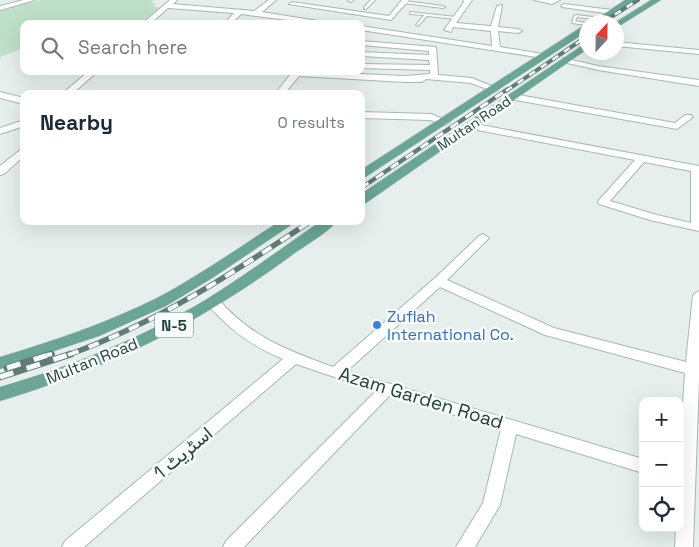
<!DOCTYPE html>
<html lang="en">
<head>
<meta charset="utf-8">
<style>
	body { margin:0; font-family:"Space Grotesk",Vazirmatn,sans-serif; background:#f6f6f7; color:#1f2937 }
	.controls { position:absolute; right:15px; bottom:15px; display:grid; overflow:hidden; border-radius:10px; box-shadow:0 5px 20px #0002 }
	.controls button { width:45px; height:45px; display:grid; place-items:center; padding:0; border:0; border-bottom:1px solid #e0e1e3; background:#fff; color:#1f2937; font:25px sans-serif }
	.compass { position:absolute; left:579px; top:15px; width:45px; height:45px; border-radius:50%; background:#fff; box-shadow:0 5px 20px #0002; rotate:22deg }
	.list { margin:0; padding:0; list-style:none }
	h2 { display:flex; justify-content:space-between; align-items:center; height:65px; margin:0; padding:0 20px; font-size:21px }
	h2 small { font-size:16px; font-weight:400; color:#747a83 }
	.icon { flex:none; width:28px; height:28px; fill:none; stroke:currentColor; stroke-width:2; stroke-linecap:round; stroke-linejoin:round }
	.map { position:relative; flex:none; width:699px; height:547px; overflow:hidden }
	.search { position:absolute; background:#fff; box-shadow:0 5px 20px #0002; left:20px; top:20px; width:345px; height:55px; display:flex; align-items:center; gap:12px; box-sizing:border-box; padding:0 18px; border-radius:10px; color:#747a83; font-size:19px }
	.panel { position:absolute; background:#fff; box-shadow:0 5px 20px #0002; left:20px; top:90px; width:345px; height:135px; border-radius:10px }
	.map>svg:first-child { display:block }
	.green { fill:#bfe0c8 }
	.lines { fill:none; stroke-linecap:round; stroke-linejoin:round }
	.service-casing { stroke:#a8b8b2; stroke-width:2 }
	.minor-casing { stroke:#a8b8b2; stroke-width:2 }
	.primary-casing { stroke:#c2cac8; stroke-width:1 }
	.service { fill:#fff; fill-rule:evenodd }
	.minor { fill:#fff; fill-rule:evenodd }
	.primary { fill:#6aa596; fill-rule:evenodd }
	.rail-far3-casing { stroke:#5f7d75; stroke-width:4 }
	.rail-far2-casing { stroke:#5f7d75; stroke-width:4.5 }
	.rail-far1-casing { stroke:#5f7d75; stroke-width:5.5 }
	.rail-casing { stroke:#5f7d75; stroke-width:7 }
	.rail-far3 { stroke:#f7fbf9; stroke-width:2.5; stroke-dasharray:7; stroke-linecap:butt }
	.rail-far2 { stroke:#f7fbf9; stroke-width:3; stroke-dasharray:9; stroke-linecap:butt }
	.rail-far1 { stroke:#f7fbf9; stroke-width:4; stroke-dasharray:11; stroke-linecap:butt }
	.rail { stroke:#f7fbf9; stroke-width:5; stroke-dasharray:14; stroke-linecap:butt }
	.shop-dot { fill:#3f7fe0; stroke:#f7fbf9; stroke-width:2 }
	.labels { text-anchor:middle; dominant-baseline:central; stroke-width:5; stroke-linejoin:round; paint-order:stroke }
	.far-street-label { font-size:14px; fill:#24423a; stroke:#f7fbf9 }
	.shield { fill:#f7fbf9; stroke:#637a73; stroke-width:1 }
	.shield-label { font-size:15px; font-weight:bold; fill:#24423a }
	.shop-label { font-size:16px; fill:#366cbe; stroke:#f7fbf9; text-anchor:start }
	.street-label { font-size:16px; fill:#24423a; stroke:#f7fbf9 }
	.near-street-label { font-size:19px; fill:#24423a; stroke:#f7fbf9 }
</style>
</head>
<body>
<div class="map">
<svg width="699" height="547" viewBox="0 0 699 547">
	<rect width="100%" height="100%" fill="#e6efeb"/>
	<polygon class="green" points="41,0 154,0 150,3 156,3 153,7 160,7 140,24 24,24 24,48 0,57 0,10"/>
	<g class="lines">
		<defs>
			<g id="service">
				<polygon points="371,0 375,0 366,9 364,9 364,7"/>
				<polygon points="404,1 443,6 445,7 443,8 403,3 402,2"/>
				<polygon points="410,12 456,17 458,18 456,19 427,16 418,26 416,25 424,15 411,14 410,14"/>
				<polygon points="576,15 601,18 603,19 601,20 577,17 575,21 586,23 586,25 572,23 574,16"/>
			</g>
			<g id="minor">
				<polygon points="24,0 35,0 0,10 0,6"/>
				<polygon points="170,0 177,0 173,4 254,11 269,0 276,0 262,12 337,24 319,24 241,14 231,24 224,24 234,13 168,8 150,24 142,24"/>
				<polygon points="347,0 354,0 351,2"/>
				<polygon points="402,0 409,0 391,20 289,4 292,2 389,16"/>
				<polygon points="463,0 472,0 456,23 491,26 497,6 502,5 498,27 518,29 522,31 518,33 498,31 500,47 543,54 547,56 543,58 361,30 361,26 492,46 491,31 453,27 451,32 444,30 464,2"/>
				<polygon points="534,0 560,0 552,4"/>
				<polygon points="564,4 612,10 615,12 612,14 562,7 561,6"/>
				<polygon points="361,41 436,47 438,75 472,78 499,89 495,92 471,83 426,79 422,82 405,82 299,76 284,94 275,94 293,71 405,76 430,74 430,70 361,68 361,64 430,65 429,60 361,56 361,52 429,55 429,51 361,45"/>
				<polygon points="616,42 699,50 699,54 616,46"/>
				<polygon points="563,58 598,66 699,80 699,86 598,70 563,62"/>
				<polygon points="89,71 98,71 72,94 62,94"/>
				<polygon points="0,92 24,98 24,104 0,98"/>
				<polygon points="513,94 675,123 685,115 691,115 693,117 677,129 510,99 510,95"/>
				<polygon points="361,112 431,114 450,122 445,125 430,120 361,118"/>
				<polygon points="24,120 24,126 0,134 0,128"/>
				<path d="M 470,123 L 699,166 L 699,231 L 650,220 L 599,204 L 598,202 L 599,200 L 635,160 L 467,128 L 465,126 ZM 644,162 L 691,171 L 691,223 L 657,215 L 610,201 Z"/>
				<polygon points="24,147 24,156 4,174 0,175 0,166"/>
				<path d="M 483,234 L 489,238 L 447,280 L 554,328 L 686,362 L 693,295 L 699,291 L 699,378 L 693,547 L 675,547 L 676,528 L 680,528 L 680,450 L 685,373 L 545,335 L 440,287 L 347,371 L 643,459 L 643,473 L 516,434 L 500,505 L 475,547 L 456,547 L 483,503 L 501,429 L 390,395 L 244,547 L 223,547 L 226,541 L 376,391 L 296,364 L 84,547 L 62,547 L 65,541 L 283,359 C 253,347 230,330 208,305 L 206,302 L 208,299 L 218,299 C 251,337 287,350 333,367 L 435,278 L 479,236 Z"/>
			</g>
			<g id="primary">
				<polygon points="625,0 635,0 601,22 592,22"/>
				<polygon points="651,0 661,0 616,28 616,22"/>
				<polygon points="583,26 586,26 586,32 361,180 361,170"/>
				<polygon points="586,43 586,50 366,203 361,204 361,194"/>
				<path d="M 280,221 L 297,221 L 214,277 L 166,306 L 99,336 L 0,369 L 0,357 C 53,341 107,323 157,298 C 200,275 240,247 280,221 Z"/>
				<path d="M 321,221 L 337,221 C 328,233 301,248 288,258 C 196,325 109,368 0,401 L 0,387 C 72,366 142,338 207,299 C 246,275 283,247 321,221 Z"/>
			</g>
		</defs>
		<use href="#service" class="service-casing"/>
		<use href="#minor" class="minor-casing"/>
		<use href="#primary" class="primary-casing"/>
		<use href="#service" class="service"/>
		<use href="#minor" class="minor"/>
		<use href="#primary" class="primary"/>
		<defs>
			<g id="rail-far3">
				<polyline points="603,22 638,0"/>
				<polyline points="506,91 586,37"/>
			</g>
			<polyline id="rail-far2" points="361,188 508,89"/>
			<g id="rail-far1">
				<polyline points="47,355 52,354"/>
				<path d="M 68,355 C 159,322 231,274 311,221"/>
			</g>
			<g id="rail">
				<polyline points="7,368 51,354"/>
				<polyline points="0,377 71,354"/>
			</g>
		</defs>
		<use href="#rail-far3" class="rail-far3-casing"/>
		<use href="#rail-far2" class="rail-far2-casing"/>
		<use href="#rail-far1" class="rail-far1-casing"/>
		<use href="#rail" class="rail-casing"/>
		<use href="#rail-far3" class="rail-far3"/>
		<use href="#rail-far2" class="rail-far2"/>
		<use href="#rail-far1" class="rail-far1"/>
		<use href="#rail" class="rail"/>
	</g>
	<circle class="shop-dot" cx="377" cy="325" r="5"/>
	<g class="labels">
		<g class="far-street-label">
			<text transform="translate(474 123) rotate(-34)">Multan Road</text>
		</g>
		<rect class="shield" x="155" y="312.5" width="38" height="25" rx="4"/>
		<g class="shield-label">
			<text x="174" y="325">N-5</text>
		</g>
		<g class="shop-label">
			<text x="387" y="316">Zuflah<tspan x="387" dy="18">International Co.</tspan></text>
		</g>
		<g class="street-label">
			<text transform="translate(92 361) rotate(-22)">Multan Road</text>
		</g>
		<g class="near-street-label">
			<text transform="translate(421 398) rotate(17)">Azam Garden Road</text>
			<text transform="translate(183 453) rotate(-40)">اسٹریٹ 1</text>
		</g>
	</g>
</svg>
<div class="controls">
<button>+</button>
<button>−</button>
<button><svg class="icon" aria-label="locate" viewBox="0 0 24 24"><circle cx="12" cy="12" r="6"/><path d="M12 2v4M12 18v4M2 12h4M18 12h4"/></svg></button>
</div>
<svg class="compass" viewBox="-18 -18 36 36"><path d="M0-13l5 13h-10z" fill="#e53935"/><path d="M0 13l5-13h-10z" fill="#747a83"/></svg>
<div class="search"><svg class="icon" aria-label="search" viewBox="0 0 24 24"><circle cx="10" cy="10" r="6"/><path d="M15 15l6 6"/></svg>Search here</div>
<section class="panel">
<h2>Nearby<small>0 results</small></h2>
<ul class="list">
</ul>
</section>
</div>
</body>
</html>
